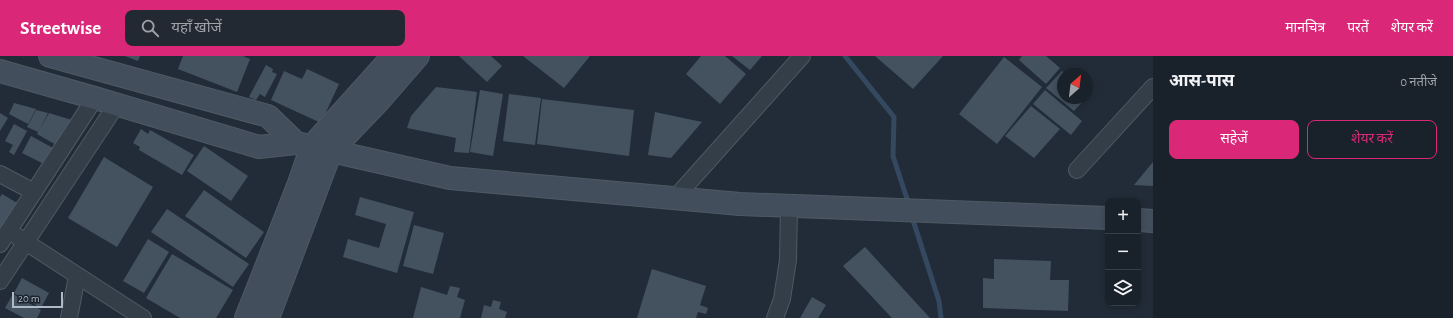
<!DOCTYPE html>
<html lang="hi">
<head>
<meta charset="utf-8">
<style>
	body { margin:0; font-family:"Alegreya Sans","Noto Sans Devanagari",sans-serif; background:#222932; color:#f1f3f6 }
	.controls { position:absolute; right:12px; bottom:12px; display:grid; overflow:hidden; border-radius:8px; box-shadow:0 2px 6px #0003 }
	.controls button { width:36px; height:36px; display:grid; place-items:center; padding:0; border:0; border-bottom:1px solid #373e47; background:#19212a; color:#f1f3f6; font:20px sans-serif }
	.compass { position:absolute; left:1057px; top:12px; width:36px; height:36px; border-radius:50%; background:#19212a; box-shadow:0 2px 6px #0003; rotate:28deg }
	.scale { position:absolute; left:12px; bottom:10px; width:51px; box-sizing:border-box; padding-left:4px; border:2px solid #afb9c5; border-top:0; font-size:11px; line-height:14px; white-space:nowrap; color:#afb9c5; -webkit-text-stroke:3px #1a232d; paint-order:stroke }
	.list { margin:0; padding:0; list-style:none }
	h2 { display:flex; justify-content:space-between; align-items:center; height:52px; margin:0; padding:0 16px; font-size:17px }
	h2 small { font-size:13px; font-weight:400; color:#9fa3a8 }
	.actions { display:flex; gap:8px; padding:12px 16px }
	.actions a { flex:1; padding:9px 0; border:1px solid #db2777; border-radius:8px; text-align:center; font-size:14px; color:#db2777 }
	.actions .main { background:#db2777; color:#fff }
	.icon { flex:none; width:22px; height:22px; fill:none; stroke:currentColor; stroke-width:2; stroke-linecap:round; stroke-linejoin:round }
	.map { position:relative; flex:none; width:1153px; height:262px; overflow:hidden }
	header { display:flex; align-items:center; gap:24px; box-sizing:border-box; height:56px; padding:0 20px; background:#db2777; color:#fff }
	header strong { font-size:19px }
	nav { display:flex; gap:22px; margin-inline-start:auto; font-size:14px }
	.search { width:280px; height:36px; background:#222932; display:flex; align-items:center; gap:10px; box-sizing:border-box; padding:0 14px; border-radius:8px; color:#9fa3a8; font-size:15px }
	main { display:flex }
	aside { flex:1; background:#19212a }
	.map>svg:first-child { display:block }
	.lines { fill:none; stroke-linecap:round; stroke-linejoin:round }
	.stream { stroke:#344960; stroke-width:5 }
	.building { fill:#445260 }
	.street-casing { stroke:#4f5963; stroke-width:18 }
	.secondary-casing { stroke:#4f5963; stroke-width:24 }
	.street { stroke:#343e49; stroke-width:16 }
	.secondary { stroke:#424e5c; stroke-width:22 }
</style>
</head>
<body>
<header>
<strong>Streetwise</strong>
<div class="search"><svg class="icon" aria-label="search" viewBox="0 0 24 24"><circle cx="10" cy="10" r="6"/><path d="M15 15l6 6"/></svg>यहाँ खोजें</div>
<nav><a>मानचित्र</a><a>परतें</a><a>शेयर करें</a></nav>
</header>
<main>
<div class="map">
<svg width="1153" height="262" viewBox="0 0 1153 262">
	<rect width="100%" height="100%" fill="#212c38"/>
	<g class="lines">
		<g class="stream">
			<polyline points="845,0 894,61 893,100 909,149"/>
			<polyline points="912,161 939,245 941,262"/>
		</g>
	</g>
	<g class="building">
		<polygon points="125,0 140,0 138,5"/>
		<polygon points="183,0 243,0 250,3 237,36 178,13"/>
		<polygon points="459,0 491,0 502,10 487,26"/>
		<polygon points="523,0 590,0 564,32"/>
		<polygon points="701,0 725,0 746,18 720,48 686,18"/>
		<polygon points="732,0 762,0 750,14"/>
		<polygon points="875,0 943,0 913,33"/>
		<polygon points="1022,0 1046,0 1060,12 1046,28 1019,4"/>
		<polygon points="1004,1 1042,31 997,88 959,58"/>
		<polygon points="266,9 273,13 272,16 277,18 265,41 260,38 256,44 249,41"/>
		<polygon points="307,13 339,28 321,67 271,44 284,15 302,23"/>
		<polygon points="1062,15 1066,18 1063,18 1063,42 1086,42 1074,55 1046,32"/>
		<polygon points="436,31 462,34 460,47 462,34 477,36 469,97 454,96 456,82 407,72 411,60"/>
		<polygon points="480,34 503,38 493,100 470,96"/>
		<polygon points="1045,34 1082,65 1071,79 1033,48"/>
		<polygon points="509,38 541,42 535,89 503,85"/>
		<polygon points="542,43 634,54 629,100 537,88"/>
		<polygon points="14,47 36,53 28,68 9,58"/>
		<polygon points="1031,50 1060,73 1034,102 1005,80"/>
		<polygon points="36,54 48,57 40,73 49,57 72,64 58,90 37,78 38,76 27,71"/>
		<polygon points="655,56 702,66 671,102 648,99"/>
		<polygon points="0,57 8,62 0,75"/>
		<polygon points="14,68 27,75 14,99 9,96 13,89 5,85"/>
		<polygon points="141,73 148,78 150,74 194,99 182,119 139,94 140,91 133,87"/>
		<polygon points="31,80 53,92 44,108 22,97"/>
		<polygon points="204,90 248,120 231,145 187,115"/>
		<polygon points="104,101 153,131 117,191 68,162"/>
		<polygon points="1153,106 1153,130 1134,129"/>
		<polygon points="204,134 264,176 246,202 185,160"/>
		<polygon points="2,138 19,148 0,179 0,141"/>
		<polygon points="360,141 414,156 397,217 343,201 348,183 379,192 386,168 355,159"/>
		<polygon points="167,153 249,208 233,231 151,176"/>
		<polygon points="414,169 444,177 433,218 403,210"/>
		<polygon points="148,183 169,196 144,237 123,225"/>
		<polygon points="865,191 930,262 892,262 843,210"/>
		<polygon points="172,198 233,234 216,262 180,262 146,242"/>
		<polygon points="994,203 1051,205 1050,224 1069,224 1068,255 983,252 983,222 994,223"/>
		<polygon points="652,213 706,230 700,249 708,252 706,258 698,256 696,262 637,262"/>
		<polygon points="22,222 49,237 41,252 14,237"/>
		<polygon points="450,230 460,232 457,241 465,244 460,262 413,262 421,231 447,239"/>
		<polygon points="13,238 41,254 37,262 24,262 5,252"/>
		<polygon points="812,241 826,249 818,262 800,262"/>
		<polygon points="493,244 501,246 499,253 507,256 505,262 481,262 484,249 491,251"/>
	</g>
	<g class="lines">
		<defs>
			<g id="street">
				<polyline points="1077,114 1153,31"/>
				<polyline points="0,118 34,136"/>
				<polyline points="675,142 802,0"/>
				<polyline points="18,181 143,262"/>
				<polyline points="0,188 95,42"/>
				<polyline points="0,225 117,48"/>
				<polyline points="69,262 77,220"/>
				<polyline points="775,262 782,243 788,204 789,150"/>
			</g>
			<g id="secondary">
				<polyline points="50,0 268,60 296,87"/>
				<polyline points="0,15 95,42 259,91 296,87 450,122 740,148 1108,162"/>
				<polyline points="1138,164 1153,165"/>
				<polyline points="246,262 298,130 312,90 393,0"/>
				<polyline points="268,262 331,95 379,45 418,0"/>
			</g>
		</defs>
		<use href="#street" class="street-casing"/>
		<use href="#secondary" class="secondary-casing"/>
		<use href="#street" class="street"/>
		<use href="#secondary" class="secondary"/>
	</g>
</svg>
<div class="controls">
<button>+</button>
<button>−</button>
<button><svg class="icon" aria-label="layers" viewBox="0 0 24 24"><path d="M12 4l9 5-9 5-9-5zM3 14l9 5 9-5"/></svg></button>
</div>
<svg class="compass" viewBox="-18 -18 36 36"><path d="M0-13l5 13h-10z" fill="#e53935"/><path d="M0 13l5-13h-10z" fill="#9fa3a8"/></svg>
<div class="scale">20 m</div>
</div>
<aside>
<h2>आस-पास<small>0 नतीजे</small></h2>
<ul class="list">
</ul>
<div class="actions"><a class="main">सहेजें</a><a>शेयर करें</a></div>
</aside>
</main>
</body>
</html>
